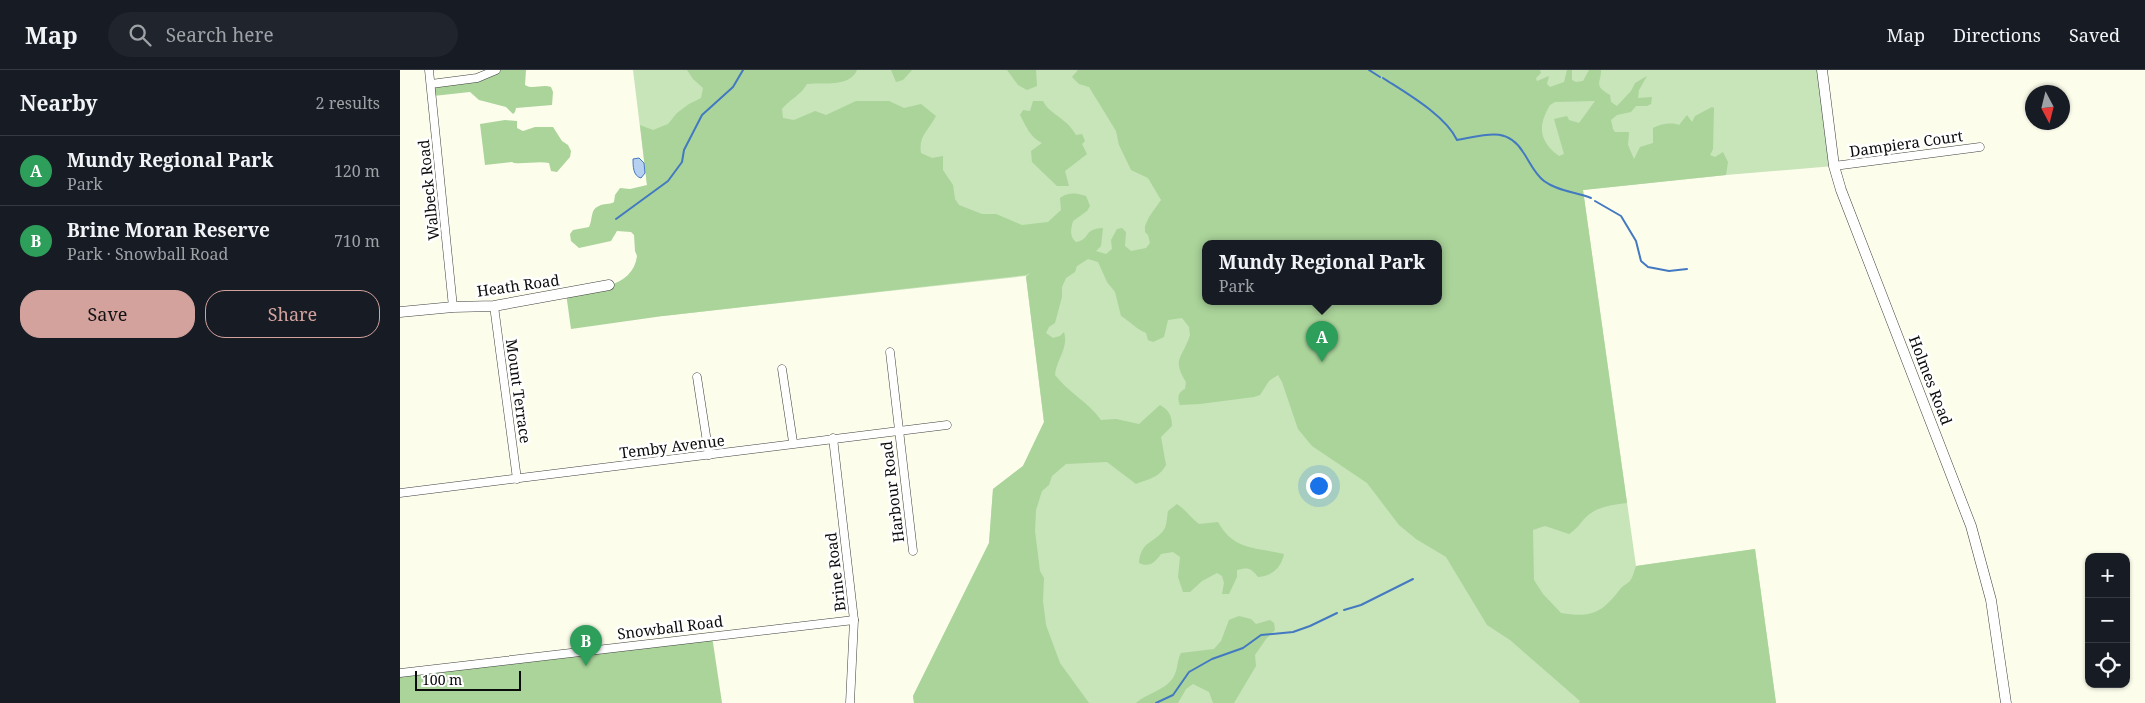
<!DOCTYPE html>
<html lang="en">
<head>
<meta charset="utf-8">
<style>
	body { margin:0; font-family:"Noto Serif",serif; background:#20242c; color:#f1f3f6 }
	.controls { position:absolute; right:15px; bottom:15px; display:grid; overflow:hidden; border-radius:10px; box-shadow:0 1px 4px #0004 }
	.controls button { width:45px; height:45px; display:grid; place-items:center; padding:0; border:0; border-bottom:1px solid #363941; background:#171b24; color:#f1f3f6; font:25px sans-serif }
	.compass { position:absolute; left:1625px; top:15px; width:45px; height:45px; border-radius:50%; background:#171b24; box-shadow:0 1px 4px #0004; rotate:173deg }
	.scale { position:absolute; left:15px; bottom:12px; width:106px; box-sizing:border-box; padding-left:5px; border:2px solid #0c0c0c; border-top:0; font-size:14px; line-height:18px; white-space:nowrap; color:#0c0c0c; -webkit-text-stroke:4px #fff; paint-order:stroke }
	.you { position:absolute; left:918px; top:415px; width:18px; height:18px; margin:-12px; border:4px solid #fff; border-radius:50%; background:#1a73e8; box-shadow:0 0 0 8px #1a73e833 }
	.badge { display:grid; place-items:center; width:32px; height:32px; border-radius:50%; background:#d3a29d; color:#fff; font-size:16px; font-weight:700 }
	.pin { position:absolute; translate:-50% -41px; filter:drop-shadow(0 1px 2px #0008) }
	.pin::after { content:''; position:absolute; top:26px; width:18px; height:15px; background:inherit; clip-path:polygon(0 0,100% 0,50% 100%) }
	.popup { position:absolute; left:802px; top:170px; width:240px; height:65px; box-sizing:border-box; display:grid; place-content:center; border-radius:10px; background:#171b24; filter:drop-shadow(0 1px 4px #0005); font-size:16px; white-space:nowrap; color:#9ea1a6 }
	.popup b { font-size:19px; color:#f1f3f6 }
	.popup::after { content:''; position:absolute; left:50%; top:100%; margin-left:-10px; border:10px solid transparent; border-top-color:#171b24 }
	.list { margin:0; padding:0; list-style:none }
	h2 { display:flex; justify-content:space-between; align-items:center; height:65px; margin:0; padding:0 20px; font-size:21px }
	h2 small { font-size:16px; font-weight:400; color:#9ea1a6 }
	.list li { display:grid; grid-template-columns:32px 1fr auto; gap:15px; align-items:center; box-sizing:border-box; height:70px; padding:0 20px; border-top:1px solid #363941 }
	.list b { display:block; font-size:19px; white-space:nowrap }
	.list p { margin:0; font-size:16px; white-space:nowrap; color:#9ea1a6 }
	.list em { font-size:16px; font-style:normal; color:#9ea1a6 }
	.actions { display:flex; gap:10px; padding:15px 20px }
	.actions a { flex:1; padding:11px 0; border:1px solid #d3a29d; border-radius:20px; text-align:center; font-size:18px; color:#d3a29d }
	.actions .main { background:#d3a29d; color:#111 }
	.icon { flex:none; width:28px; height:28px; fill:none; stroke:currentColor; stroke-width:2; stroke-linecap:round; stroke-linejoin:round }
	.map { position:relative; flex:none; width:1745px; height:633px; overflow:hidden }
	header { display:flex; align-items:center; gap:30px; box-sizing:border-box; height:70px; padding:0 25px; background:#171b24; border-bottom:1px solid #363941 }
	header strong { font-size:24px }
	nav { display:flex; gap:28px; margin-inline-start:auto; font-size:18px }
	.search { width:350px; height:45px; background:#20242c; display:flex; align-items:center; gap:12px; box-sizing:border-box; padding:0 18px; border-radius:28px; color:#9ea1a6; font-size:19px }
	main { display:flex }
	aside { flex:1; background:#171b24 }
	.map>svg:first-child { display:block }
	.green { fill:#c8e4b9; fill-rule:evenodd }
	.forest { fill:#aad49a; fill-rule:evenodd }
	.water { fill:#b5d0f0; stroke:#4379c1 }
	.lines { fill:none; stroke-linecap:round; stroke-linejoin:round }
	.stream { stroke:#4379c1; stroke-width:2 }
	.minor-casing { stroke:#3f3f3f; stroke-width:9 }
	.tertiary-casing { stroke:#3f3f3f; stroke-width:11 }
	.minor { stroke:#fff; stroke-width:8 }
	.tertiary { stroke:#fff; stroke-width:10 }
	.labels { text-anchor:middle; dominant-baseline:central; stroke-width:5; stroke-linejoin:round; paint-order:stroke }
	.street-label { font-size:15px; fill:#0c0c0c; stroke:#fff }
</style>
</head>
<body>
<header>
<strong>Map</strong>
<div class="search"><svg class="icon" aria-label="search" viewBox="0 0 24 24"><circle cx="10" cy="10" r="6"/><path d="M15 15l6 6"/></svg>Search here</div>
<nav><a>Map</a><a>Directions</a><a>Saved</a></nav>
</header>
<main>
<aside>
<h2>Nearby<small>2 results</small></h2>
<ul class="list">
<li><span class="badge" style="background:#2e9e5b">A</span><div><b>Mundy Regional Park</b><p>Park</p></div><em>120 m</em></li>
<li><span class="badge" style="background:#2e9e5b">B</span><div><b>Brine Moran Reserve</b><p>Park · Snowball Road</p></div><em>710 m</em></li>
</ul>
<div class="actions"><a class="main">Save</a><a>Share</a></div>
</aside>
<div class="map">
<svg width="1745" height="633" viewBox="0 0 1745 633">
	<rect width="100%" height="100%" fill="#fdfdec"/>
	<path class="green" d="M 233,0 L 1422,0 L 1434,96 L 1326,105 L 1183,120 L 1236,496 L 1355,479 L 1376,633 L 514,633 L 513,626 L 589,473 L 593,419 L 623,396 L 644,352 L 626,206 L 263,246 ZM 806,173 L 1038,173 L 1038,231 L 806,231 Z"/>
	<g class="forest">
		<path d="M 98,0 L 126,0 L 125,15 C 133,20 142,14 151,17 L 153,22 L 152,35 L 116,38 L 115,42 L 113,44 L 106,37 L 79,30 L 70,22 L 33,26 L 32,15 Z"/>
		<path d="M 287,0 L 457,0 C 449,18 424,12 407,14 C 401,25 390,29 382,39 L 383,48 L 394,50 L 415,41 L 426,45 L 456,31 L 489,31 L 504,38 L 521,34 L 536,46 C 529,60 518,66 521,83 L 532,88 L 543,86 L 543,100 L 553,115 L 555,129 L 559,135 L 582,144 L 596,144 L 622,155 L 648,152 L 661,140 L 660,128 C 669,122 676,123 686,126 L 690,136 L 687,141 L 673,151 C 671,159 669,166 676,172 C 691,170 682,159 703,158 L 701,176 L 696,181 L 706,184 L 712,179 L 711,170 L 717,159 L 722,158 L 726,162 L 725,176 L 731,181 L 746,178 L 750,173 L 748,165 L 745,162 L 745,156 L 749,147 L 761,130 L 748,108 L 731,100 L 719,75 L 716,61 L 689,17 L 679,14 L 672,7 L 678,0 L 1140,0 L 1141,3 L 1136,8 L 1137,11 L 1149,6 L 1147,14 L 1150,17 L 1164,12 L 1167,0 L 1172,0 L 1172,10 L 1176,12 L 1183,11 L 1189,0 L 1201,0 C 1201,14 1193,15 1210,25 L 1211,32 L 1217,36 L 1231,21 L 1235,13 L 1247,6 L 1239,20 L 1238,28 L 1252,27 L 1251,34 L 1247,36 L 1236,36 L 1231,42 L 1217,45 L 1211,50 L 1213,59 L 1215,62 L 1229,62 L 1228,75 L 1234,89 L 1240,77 L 1253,73 L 1253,58 C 1260,54 1271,52 1279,55 L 1287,45 L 1292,52 L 1295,46 L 1312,37 L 1314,38 L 1313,79 L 1310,85 L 1315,87 L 1323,82 L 1328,92 L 1326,105 L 1183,120 L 1227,433 C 1212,435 1198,436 1186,447 C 1180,453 1177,459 1169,464 L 1145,456 L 1133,460 L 1134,510 L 1143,524 L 1161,543 C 1192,548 1202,543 1221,518 C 1224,515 1227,514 1230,511 C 1233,507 1234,501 1236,496 L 1355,479 L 1376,633 L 1179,633 L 1180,631 L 1110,570 L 1087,555 L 1046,487 L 1016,469 L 999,455 L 967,413 L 912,376 L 898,359 L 882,312 L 878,305 L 869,311 L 860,325 L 854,327 L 800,334 L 780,335 C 777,328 778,322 785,319 L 786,312 C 771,288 783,288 790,265 L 789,257 L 782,248 L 768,250 L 764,267 L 753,272 L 748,270 L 746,263 C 736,259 731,252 721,246 L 715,222 L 707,212 L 698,192 L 688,189 L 677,196 L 675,202 L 666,208 L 662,217 L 662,227 L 655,253 L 649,257 L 646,263 L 653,268 L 660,266 L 664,262 C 669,278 656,290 655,305 C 668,322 688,332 701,350 L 716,349 L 739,354 L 760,335 C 769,340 772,346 772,356 L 761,367 L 766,395 C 759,408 748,409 736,414 L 707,392 L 666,394 L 652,406 L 649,415 L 642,421 L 636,440 L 635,461 L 640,501 L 644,508 L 643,531 L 646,555 L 660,593 L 689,633 L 514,633 L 513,626 L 589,473 L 593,419 L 623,396 L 644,352 L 626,207 L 630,203 L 626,205 L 263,246 L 171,259 L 166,223 C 191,219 233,219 237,186 L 235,181 L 234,165 L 231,162 L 217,161 L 211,171 L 179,178 L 171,171 L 170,164 L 173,160 L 189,157 C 193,150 190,139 199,136 C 204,133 209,135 214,132 L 215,125 L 220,118 L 230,119 L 247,115 L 240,55 L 253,60 L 268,54 L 277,43 L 289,34 L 301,28 L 303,18 L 293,9 ZM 1195,31 L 1179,53 L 1169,50 L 1167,46 L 1154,49 L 1164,84 L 1159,86 C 1138,71 1138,55 1150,35 L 1155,32 ZM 806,173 L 1038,173 L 1038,231 L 806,231 Z"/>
		<polygon points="491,0 512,0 503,10 496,12"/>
		<polygon points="607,0 636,0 637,16 627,20 618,15"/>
		<path d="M 633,31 L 643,31 C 649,44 667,48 676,65 L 682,64 L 685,71 L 682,74 L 687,84 L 665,101 L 669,116 L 657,116 L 632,92 L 631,81 L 642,73 C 630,67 626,56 620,45 L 623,40 L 630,41 Z"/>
		<path d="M 105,50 L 117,51 L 117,58 L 123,61 L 135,57 L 153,57 L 162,71 L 168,75 L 171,81 L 170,87 L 157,102 L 151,101 L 149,93 C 139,91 125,94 114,93 L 112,92 L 85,95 L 80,54 Z"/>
		<path d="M 777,434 C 786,440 791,448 799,454 L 818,452 C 834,481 856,477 884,484 C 881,498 872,506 858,507 C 851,498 848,497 837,500 L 837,507 L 829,524 L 822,524 L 824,513 L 822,506 L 817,503 L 802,511 L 790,522 L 783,522 L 778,507 L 780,487 L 773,482 L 761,484 C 755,492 750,498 739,493 C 741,469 756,474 765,458 C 767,453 767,446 768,441 Z"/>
		<path d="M 839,546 L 851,549 L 856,554 L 870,550 L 874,553 L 875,560 L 866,569 L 855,585 L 856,596 L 834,633 L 813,633 L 809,622 L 793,614 L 786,619 L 778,633 L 736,633 C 747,623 767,620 774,606 C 778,599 777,590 781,583 L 814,579 L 821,571 L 829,550 Z"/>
		<polygon points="312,566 322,633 0,633 0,603"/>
	</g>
	<path class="water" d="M 239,88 L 244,93 L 245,103 L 241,108 C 233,106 233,96 233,89 Z"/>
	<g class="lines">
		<g class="stream">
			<polyline points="969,0 980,7"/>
			<path d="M 983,8 C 1006,23 1045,45 1057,70 C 1083,66 1106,55 1123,82 C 1130,92 1134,103 1144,111 C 1157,121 1176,122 1191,128"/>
			<polyline points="1195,131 1221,146 1236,171 1241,191 1248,197 1269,201 1287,199"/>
			<polyline points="216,149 268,111 282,92 284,80 302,45 333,17 343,0"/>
			<polyline points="944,540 961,535 1013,509"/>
			<polyline points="756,633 773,625 789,602 812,589 843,578 861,565 893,562 910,556 937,543"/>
		</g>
		<defs>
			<g id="minor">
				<polyline points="29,0 53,237"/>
				<polyline points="31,14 77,8 96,0"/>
				<polyline points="1434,96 1580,77"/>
				<polyline points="94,236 117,409"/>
				<polyline points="490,282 513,481"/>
				<polyline points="382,299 393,372"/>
				<polyline points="297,307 309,385"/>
				<polyline points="433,368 454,550 450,633"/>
				<polyline points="0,423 547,355"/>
				<polyline points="0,603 454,550"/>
			</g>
			<g id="tertiary">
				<polyline points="1422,0 1434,96 1441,120 1571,456 1591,530 1606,633"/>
				<polyline points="0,242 53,237 94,236 209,215"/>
			</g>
		</defs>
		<use href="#minor" class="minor-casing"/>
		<use href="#tertiary" class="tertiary-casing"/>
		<use href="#minor" class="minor"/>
		<use href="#tertiary" class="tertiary"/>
	</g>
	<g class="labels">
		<g class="street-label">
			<text transform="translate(1506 73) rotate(-8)">Dampiera Court</text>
			<text transform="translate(28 120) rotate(-96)">Walbeck Road</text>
			<text transform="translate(118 215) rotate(-8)">Heath Road</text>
			<text transform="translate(1531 310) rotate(69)">Holmes Road</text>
			<text transform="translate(119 321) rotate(82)">Mount Terrace</text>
			<text transform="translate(272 376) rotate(-7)">Temby Avenue</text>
			<text transform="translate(492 422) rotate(-97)">Harbour Road</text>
			<text transform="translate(435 502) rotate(-97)">Brine Road</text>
			<text transform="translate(270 557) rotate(-7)">Snowball Road</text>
		</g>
	</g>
</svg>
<div class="controls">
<button>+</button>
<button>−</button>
<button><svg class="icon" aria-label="locate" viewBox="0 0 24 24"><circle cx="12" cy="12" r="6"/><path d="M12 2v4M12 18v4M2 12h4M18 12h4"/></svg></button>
</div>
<svg class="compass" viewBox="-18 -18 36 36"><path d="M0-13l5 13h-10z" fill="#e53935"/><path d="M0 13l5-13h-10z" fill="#9ea1a6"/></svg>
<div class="scale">100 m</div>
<div class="you"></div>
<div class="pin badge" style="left:922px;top:292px;background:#2e9e5b">A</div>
<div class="popup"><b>Mundy Regional Park</b>Park</div>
<div class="pin badge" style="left:186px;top:596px;background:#2e9e5b">B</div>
</div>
</main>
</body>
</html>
